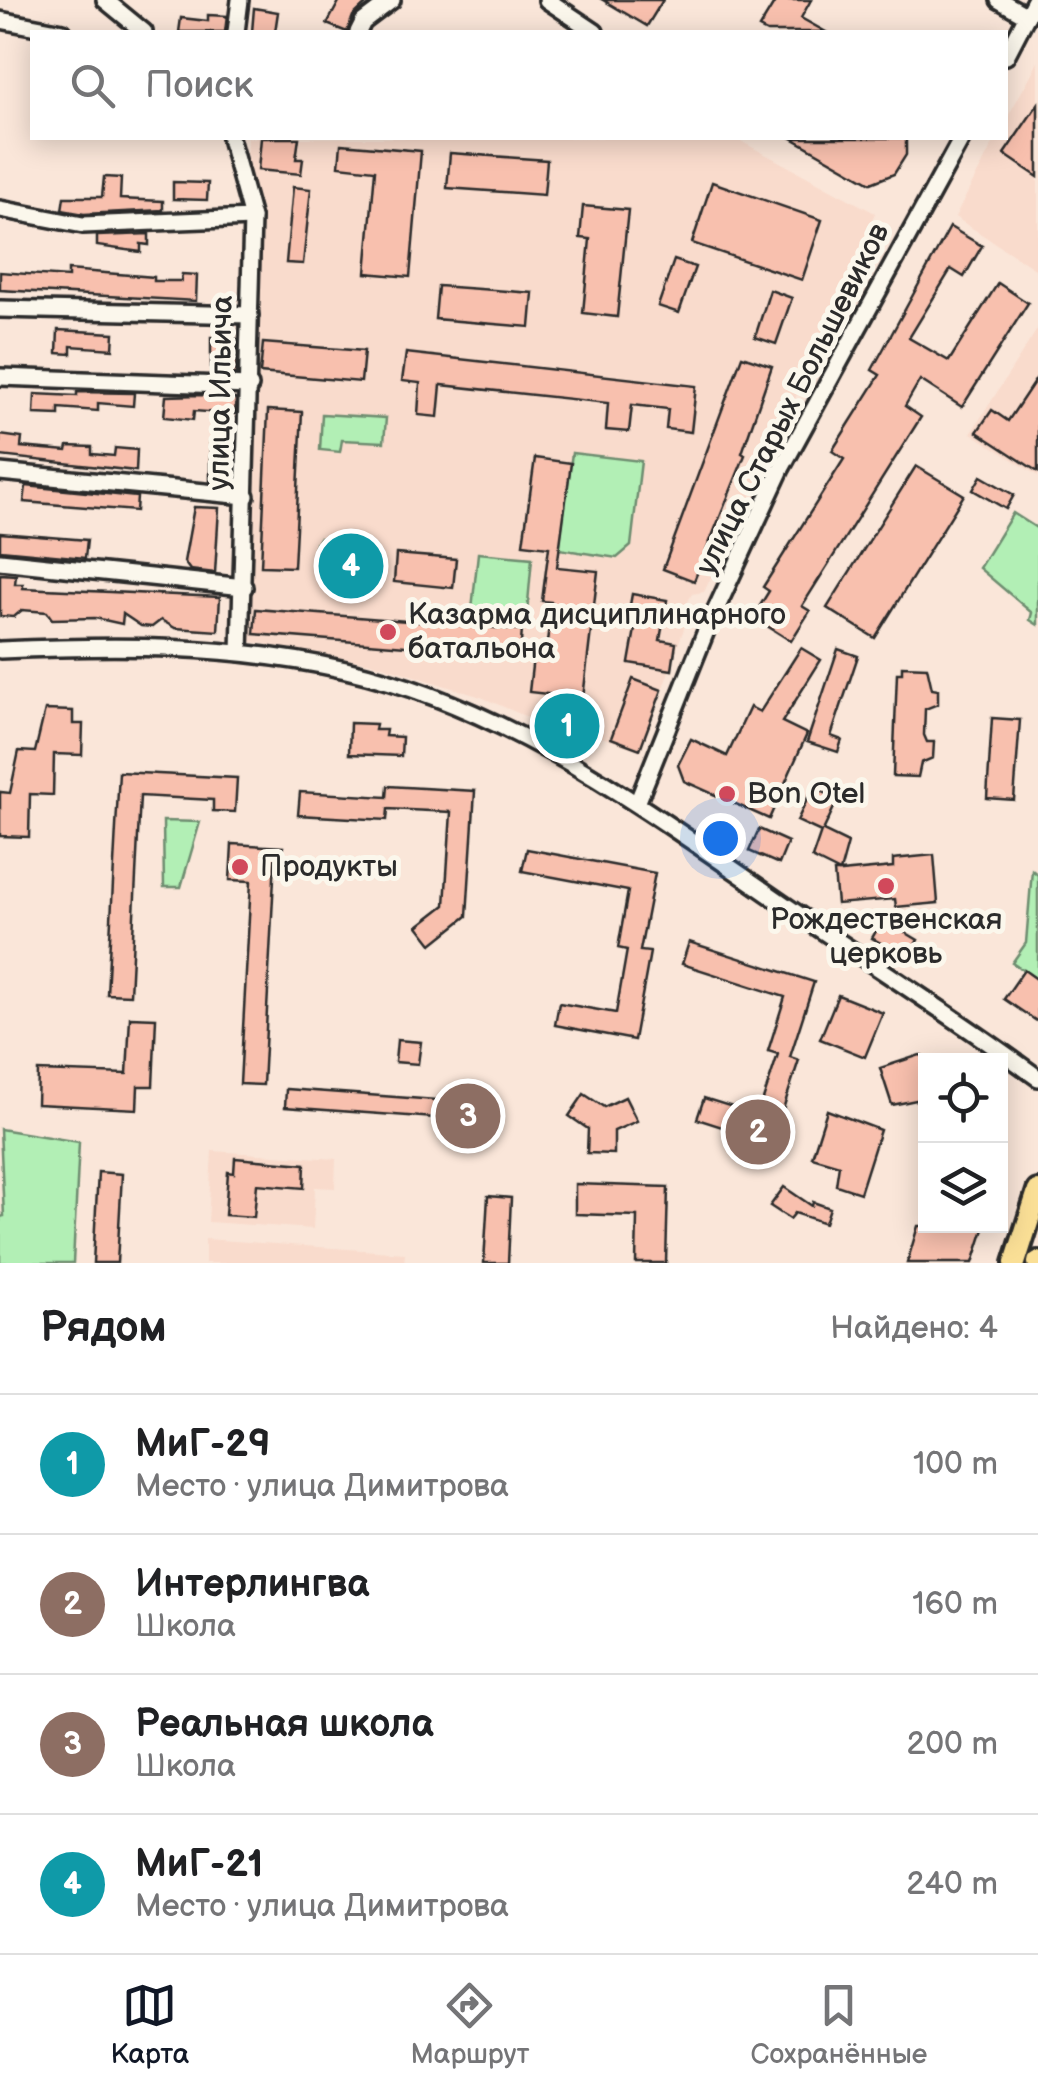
<!DOCTYPE html>
<html lang="ru">
<head>
<meta charset="utf-8">
<style>
	body { margin:0; font-family:"Balsamiq Sans",sans-serif; background:#f6f6f6; color:#202124 }
	.controls { position:absolute; right:30px; bottom:30px; display:grid; overflow:hidden; border-radius:0px; box-shadow:0 5px 25px #0003 }
	.controls button { width:90px; height:90px; display:grid; place-items:center; padding:0; border:0; border-bottom:2px solid #e0e0e0; background:#fff; color:#202124; font:50px sans-serif }
	.you { position:absolute; left:720px; top:838px; width:35px; height:35px; margin:-25px; border:8px solid #fff; border-radius:50%; background:#1a73e8; box-shadow:0 0 0 15px #1a73e833 }
	.badge { display:grid; place-items:center; width:65px; height:65px; border-radius:50%; background:#111827; color:#fff; font-size:32px; font-weight:700 }
	.pin { position:absolute; translate:-50% -50%; border:5px solid #fff; box-shadow:0 2px 10px #0006 }
	.list { margin:0; padding:0; list-style:none }
	h2 { display:flex; justify-content:space-between; align-items:center; height:130px; margin:0; padding:0 40px; font-size:42px }
	h2 small { font-size:32px; font-weight:400; color:#757577 }
	.list li { display:grid; grid-template-columns:65px 1fr auto; gap:30px; align-items:center; box-sizing:border-box; height:140px; padding:0 40px; border-top:2px solid #e0e0e0 }
	.list b { display:block; font-size:38px; white-space:nowrap }
	.list p { margin:0; font-size:32px; white-space:nowrap; color:#757577 }
	.list em { font-size:32px; font-style:normal; color:#757577 }
	.icon { flex:none; width:55px; height:55px; fill:none; stroke:currentColor; stroke-width:2; stroke-linecap:round; stroke-linejoin:round }
	.map { position:relative; flex:none; width:1038px; height:1263px; overflow:hidden }
	.search { position:absolute; background:#fff; box-shadow:0 5px 25px #0003; left:30px; right:30px; top:30px; height:110px; display:flex; align-items:center; gap:25px; box-sizing:border-box; padding:0 35px; border-radius:0px; color:#757577; font-size:38px }
	.sheet { height:690px; background:#fff }
	nav { display:flex; justify-content:space-around; align-items:center; box-sizing:border-box; height:140px; border-top:2px solid #e0e0e0; background:#fff; font-size:28px; color:#757577 }
	nav a { display:grid; justify-items:center; gap:5px }
	nav .on { color:#111827 }
	.map>svg:first-child { display:block }
	.built { fill:#f9dbcc }
	.green { fill:#b2efb5; stroke:#6e8d70; stroke-width:2.5 }
	.building { fill:#f8c0ae; stroke:#2b2b2b; stroke-width:2.5 }
	.lines { fill:none; stroke-linecap:round; stroke-linejoin:round }
	.minor-casing { stroke:#2b2b2b; stroke-width:22 }
	.major-casing { stroke:#2b2b2b; stroke-width:28 }
	.minor { stroke:#fbf7ec; stroke-width:15 }
	.major { stroke:#fadf96; stroke-width:20 }
	.poi-dot { fill:#d1495b; stroke:#fbf7ec; stroke-width:4 }
	.labels { text-anchor:middle; dominant-baseline:central; stroke-width:10; stroke-linejoin:round; paint-order:stroke }
	.street-label { font-size:30px; fill:#2b2b2b; stroke:#fbf7ec }
	.poi-label { font-size:30px; fill:#2b2b2b; stroke:#fbf7ec; text-anchor:start }
</style>
</head>
<body>
<div class="map">
<svg width="1038" height="1263" viewBox="0 0 1038 1263">
	<rect width="100%" height="100%" fill="#fae6d9"/>
	<filter id="ink" filterUnits="userSpaceOnUse"><feTurbulence type="fractalNoise" baseFrequency=".01" numOctaves="2"/><feDisplacementMap in="SourceGraphic" scale="20" xChannelSelector="R" yChannelSelector="G"/><feConvolveMatrix kernelMatrix="1 2 1 2 8 2 1 2 1" color-interpolation-filters="sRGB"/></filter>
	<g filter="url(#ink)">
		<g class="built">
			<polygon points="1038,62 1038,271 955,217 996,138 1006,138 1006,120"/>
			<polygon points="248,138 735,138 875,213 777,441 759,445 755,451 754,458 764,469 704,592 692,594 684,609 687,620 641,751 588,732 582,741 481,697 376,664 248,641 262,211 246,172"/>
			<polygon points="1038,328 1038,476 971,433"/>
			<polygon points="212,1151 336,1159 335,1188 315,1187 313,1229 208,1222"/>
			<polygon points="205,1239 405,1253 404,1263 205,1263"/>
		</g>
		<g class="green">
			<polygon points="322,414 386,418 384,442 342,440 340,452 320,450"/>
			<polygon points="572,453 641,461 631,546 617,558 559,549"/>
			<polygon points="1013,513 1038,529 1038,625 1030,620 1032,613 979,568"/>
			<path d="M 319,538 L 366,543 L 371,551 L 369,587 L 364,591 C 342,589 312,592 314,563 C 314,552 313,547 319,538 Z"/>
			<polygon points="478,553 532,558 527,614 472,609"/>
			<polygon points="163,821 200,822 181,887 164,887"/>
			<polygon points="1032,870 1038,875 1038,980 1012,963 1026,943"/>
			<polygon points="0,1129 79,1142 73,1263 0,1263 0,1217 4,1216"/>
		</g>
		<g class="building">
			<polygon points="340,0 370,0 353,16 347,32 327,24"/>
			<polygon points="603,0 663,0 647,26"/>
			<polygon points="776,0 811,0 801,18 826,32 767,32 759,28"/>
			<polygon points="254,8 278,12 275,32 252,32"/>
			<polygon points="208,15 227,16 225,32 179,32 181,18 208,21"/>
			<polygon points="1038,104 1038,177 1004,154"/>
			<polygon points="261,138 299,138 296,159 303,159 301,174 258,170"/>
			<polygon points="792,138 906,138 906,155 894,174 871,183"/>
			<polygon points="341,144 421,151 410,277 366,273 375,170 339,166"/>
			<polygon points="450,153 547,160 544,195 447,188"/>
			<polygon points="104,177 121,178 120,199 163,201 163,210 84,214 62,210 64,197 102,197"/>
			<polygon points="173,182 208,183 207,200 173,199"/>
			<polygon points="712,182 822,220 802,280 692,243"/>
			<polygon points="293,187 311,189 303,264 286,263"/>
			<polygon points="583,206 628,210 617,317 583,313 590,239 580,238"/>
			<polygon points="950,227 982,246 964,277 951,269 909,338 949,361 998,283 1028,303 962,407 920,380 905,406 921,417 802,606 810,611 791,641 753,617 769,591 763,587 844,459 832,451 880,375 872,370"/>
			<polygon points="149,234 149,245 141,244 141,252 97,246 97,236"/>
			<polygon points="674,260 695,267 679,313 658,306"/>
			<polygon points="68,270 154,277 154,281 181,281 182,274 197,275 196,301 0,290 0,272 68,277"/>
			<polygon points="438,286 533,293 530,327 435,319"/>
			<polygon points="770,290 792,298 776,344 755,337"/>
			<polygon points="58,330 114,333 113,349 71,346 71,354 57,353"/>
			<polygon points="211,337 237,339 236,374 211,373"/>
			<polygon points="263,343 364,351 361,382 260,373"/>
			<polygon points="406,353 696,386 691,432 666,429 668,409 632,405 629,432 606,430 608,403 441,385 438,417 418,415 420,383 402,381"/>
			<polygon points="742,356 772,366 742,453 745,455 694,581 663,569"/>
			<polygon points="1038,376 1038,472 977,432 992,410 1008,421"/>
			<polygon points="77,392 134,393 133,406 98,403 98,411 59,408 59,415 34,414 35,394 77,396"/>
			<polygon points="201,395 236,399 235,414 194,411 193,420 164,417 166,396"/>
			<polygon points="268,410 302,412 294,567 261,566"/>
			<polygon points="0,435 22,438 21,447 67,451 68,446 92,447 92,454 114,456 115,448 137,450 136,471 0,456"/>
			<polygon points="210,442 234,444 230,483 210,481"/>
			<polygon points="535,458 571,463 557,567 598,571 583,698 529,692 533,657 545,658 552,602 542,601 549,547 523,544"/>
			<polygon points="916,466 964,495 875,638 827,608"/>
			<polygon points="981,476 1014,495 1006,509 973,490"/>
			<polygon points="26,486 137,497 136,511 24,502"/>
			<polygon points="194,507 219,508 215,573 190,570 184,562"/>
			<polygon points="0,533 87,540 85,558 0,550"/>
			<polygon points="396,554 456,559 453,588 394,582"/>
			<polygon points="0,574 16,575 15,584 23,584 23,588 220,597 218,631 175,628 161,620 152,627 141,626 123,614 122,624 95,618 52,619 47,612 22,610 14,617 0,616"/>
			<polygon points="632,594 667,600 660,640 676,643 672,670 629,663 637,618 628,616"/>
			<polygon points="256,609 522,630 520,655 254,634"/>
			<polygon points="801,648 821,660 782,722 807,734 769,819 684,781 678,765 691,739 727,756 750,707 760,712"/>
			<polygon points="838,649 858,656 831,736 842,740 838,752 807,742"/>
			<polygon points="902,666 927,667 932,689 938,690 938,704 925,709 924,735 927,742 934,742 933,758 921,763 918,777 893,776 897,673 902,673"/>
			<polygon points="633,679 662,690 640,749 611,738"/>
			<polygon points="45,710 73,711 73,724 83,724 82,755 54,754 53,795 30,794 29,837 0,836 0,792 10,793 19,751 35,752"/>
			<polygon points="992,718 1020,720 1014,800 987,798"/>
			<polygon points="350,723 376,724 375,730 386,730 385,736 402,737 401,756 349,754"/>
			<polygon points="119,772 237,778 235,812 213,811 213,800 140,796 130,995 107,994"/>
			<polygon points="388,786 475,791 467,916 432,944 418,926 445,905 451,812 388,809 387,820 298,815 300,792 387,797"/>
			<polygon points="813,787 838,799 823,831 848,843 840,872 893,867 893,859 934,855 938,903 896,907 895,899 837,904 834,872 840,872 812,858 821,832 797,821"/>
			<polygon points="759,829 788,842 779,864 749,851"/>
			<polygon points="232,844 283,847 282,859 275,859 263,1085 240,1084 251,881 230,880"/>
			<polygon points="527,849 655,873 640,951 650,952 634,1040 555,1025 559,1003 616,1013 627,950 618,948 628,891 522,871"/>
			<polygon points="883,919 918,940 907,958 872,938"/>
			<polygon points="689,942 814,982 790,1057 799,1060 772,1143 697,1119 704,1098 758,1115 778,1054 768,1051 785,997 682,964"/>
			<polygon points="1024,970 1038,980 1038,1022 1004,999"/>
			<polygon points="838,995 883,1013 865,1057 820,1039"/>
			<polygon points="130,1017 156,1018 153,1086 138,1086 137,1109 37,1104 38,1071 127,1074"/>
			<polygon points="397,1040 421,1042 418,1064 395,1062"/>
			<polygon points="920,1055 926,1057 926,1098 892,1105 880,1068"/>
			<polygon points="286,1089 477,1103 476,1121 285,1107"/>
			<polygon points="584,1094 604,1107 625,1097 637,1121 614,1131 614,1154 587,1153 588,1129 569,1116"/>
			<polygon points="827,1110 880,1130 860,1193 836,1185 839,1165 812,1157"/>
			<polygon points="235,1158 305,1164 304,1188 257,1184 254,1217 225,1215 228,1172 234,1173"/>
			<polygon points="98,1172 122,1174 117,1263 93,1263"/>
			<polygon points="575,1184 668,1187 666,1263 636,1263 637,1216 575,1214"/>
			<polygon points="784,1187 812,1206 813,1202 830,1208 825,1223 795,1213 790,1219 770,1206"/>
			<polygon points="488,1196 511,1198 508,1263 484,1263"/>
			<polygon points="918,1226 985,1226 973,1263 907,1263"/>
		</g>
		<g class="lines">
			<defs>
				<g id="minor">
					<polyline points="105,0 144,32"/>
					<polyline points="547,0 595,32"/>
					<polyline points="999,0 1027,16"/>
					<polyline points="0,20 63,32"/>
					<polyline points="236,32 240,0"/>
					<polyline points="358,32 363,22 392,0"/>
					<polyline points="1006,56 1035,0"/>
					<polyline points="230,138 252,218 240,652"/>
					<polyline points="0,209 83,225 252,218"/>
					<polyline points="0,309 250,315"/>
					<polyline points="0,377 250,386"/>
					<polyline points="0,472 246,496"/>
					<polyline points="0,561 244,587"/>
					<path d="M 0,650 C 116,645 231,644 346,670 C 513,708 650,813 789,908 C 872,965 957,1018 1038,1078"/>
					<polyline points="638,801 706,631 781,469 962,138"/>
				</g>
				<g id="major">
					<polyline points="1015,1263 1038,1191"/>
					<polyline points="1038,1263 1038,1262"/>
				</g>
			</defs>
			<use href="#minor" class="minor-casing"/>
			<use href="#major" class="major-casing"/>
			<use href="#minor" class="minor"/>
			<use href="#major" class="major"/>
		</g>
	</g>
	<g class="poi-dot">
		<circle cx="388" cy="632" r="10"/>
		<circle cx="727" cy="794" r="10"/>
		<circle cx="240" cy="867" r="10"/>
		<circle cx="886" cy="886" r="10"/>
	</g>
	<g class="labels">
		<g class="street-label">
			<text transform="translate(221 393) rotate(-89)">улица Ильича</text>
			<text transform="translate(793 399) rotate(-63)">улица Старых Большевиков</text>
		</g>
		<g class="poi-label">
			<text x="408" y="615">Казарма дисциплинарного<tspan x="408" dy="34">батальона</tspan></text>
			<text x="747" y="794">Bon Otel</text>
			<text x="260" y="867">Продукты</text>
			<text x="886" y="920" text-anchor="middle">Рождественская<tspan x="886" dy="34">церковь</tspan></text>
		</g>
	</g>
</svg>
<div class="controls">
<button><svg class="icon" aria-label="locate" viewBox="0 0 24 24"><circle cx="12" cy="12" r="6"/><path d="M12 2v4M12 18v4M2 12h4M18 12h4"/></svg></button>
<button><svg class="icon" aria-label="layers" viewBox="0 0 24 24"><path d="M12 4l9 5-9 5-9-5zM3 14l9 5 9-5"/></svg></button>
</div>
<div class="you"></div>
<div class="pin badge" style="left:567px;top:726px;background:#0f9aa8">1</div>
<div class="pin badge" style="left:758px;top:1132px;background:#8d6e63">2</div>
<div class="pin badge" style="left:468px;top:1116px;background:#8d6e63">3</div>
<div class="pin badge" style="left:351px;top:566px;background:#0f9aa8">4</div>
<div class="search"><svg class="icon" aria-label="search" viewBox="0 0 24 24"><circle cx="10" cy="10" r="6"/><path d="M15 15l6 6"/></svg>Поиск</div>
</div>
<section class="sheet">
<h2>Рядом<small>Найдено: 4</small></h2>
<ul class="list">
<li><span class="badge" style="background:#0f9aa8">1</span><div><b>МиГ-29</b><p>Место · улица Димитрова</p></div><em>100 m</em></li>
<li><span class="badge" style="background:#8d6e63">2</span><div><b>Интерлингва</b><p>Школа</p></div><em>160 m</em></li>
<li><span class="badge" style="background:#8d6e63">3</span><div><b>Реальная школа</b><p>Школа</p></div><em>200 m</em></li>
<li><span class="badge" style="background:#0f9aa8">4</span><div><b>МиГ-21</b><p>Место · улица Димитрова</p></div><em>240 m</em></li>
</ul>
</section>
<nav>
<a class="on"><svg class="icon" aria-label="map" viewBox="0 0 24 24"><path d="M3 6l6-2 6 2 6-2v14l-6 2-6-2-6 2zM9 4v14M15 6v14"/></svg>Карта</a>
<a><svg class="icon" aria-label="directions" viewBox="0 0 24 24"><path d="M12 3l9 9-9 9-9-9zM9 14v-3h6M13 9l2 2-2 2"/></svg>Маршрут</a>
<a><svg class="icon" aria-label="saved" viewBox="0 0 24 24"><path d="M7 4h10v16l-5-4-5 4z"/></svg>Сохранённые</a>
</nav>
</body>
</html>
